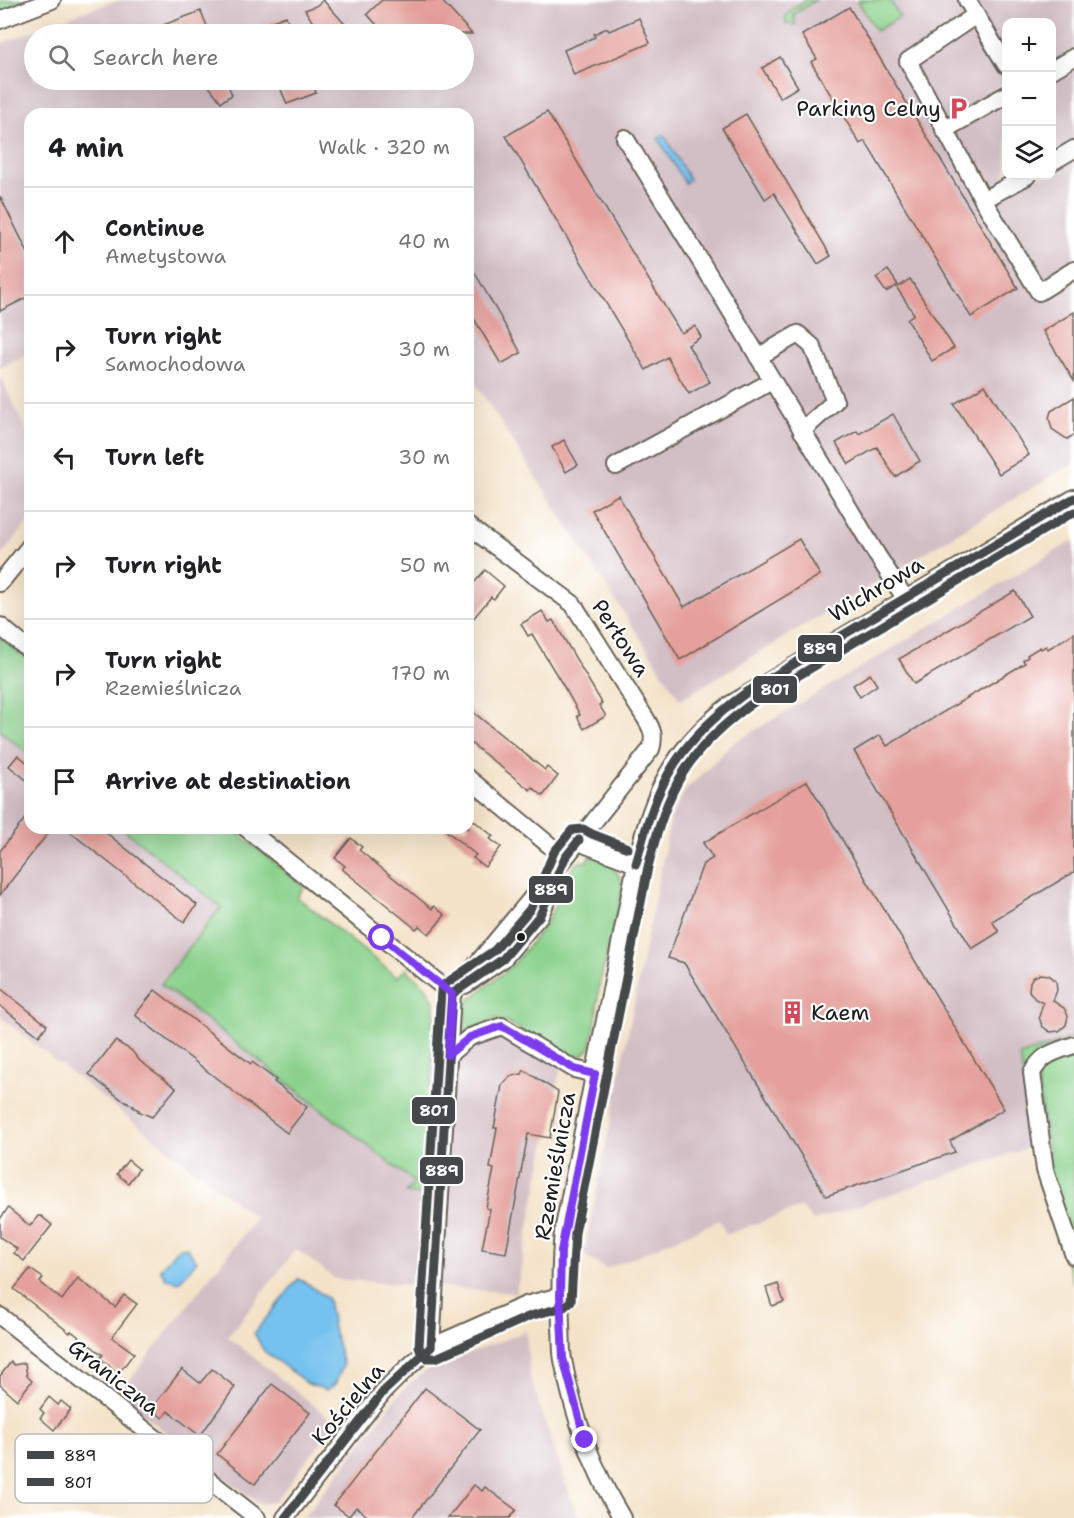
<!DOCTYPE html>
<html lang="en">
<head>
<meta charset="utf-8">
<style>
	body { margin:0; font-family:"Shantell Sans",sans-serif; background:#f6f6f6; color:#202124 }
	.controls { position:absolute; right:18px; top:18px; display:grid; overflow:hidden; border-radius:12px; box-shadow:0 6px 24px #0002 }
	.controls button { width:54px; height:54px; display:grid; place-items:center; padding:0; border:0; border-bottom:2px solid #e0e0e0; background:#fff; color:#202124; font:30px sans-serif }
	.stop { position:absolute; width:18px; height:18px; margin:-14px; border:4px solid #7c3aed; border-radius:50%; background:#fff }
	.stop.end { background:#7c3aed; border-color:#fff; box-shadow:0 2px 6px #0008 }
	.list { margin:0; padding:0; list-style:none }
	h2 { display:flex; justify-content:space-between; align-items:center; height:78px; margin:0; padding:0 24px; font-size:26px }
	h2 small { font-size:20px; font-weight:400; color:#757577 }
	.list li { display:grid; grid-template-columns:39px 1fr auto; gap:18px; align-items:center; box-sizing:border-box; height:108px; padding:0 24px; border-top:2px solid #e0e0e0 }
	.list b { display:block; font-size:22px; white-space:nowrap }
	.list p { margin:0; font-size:20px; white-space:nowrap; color:#757577 }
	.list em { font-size:20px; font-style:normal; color:#757577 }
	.icon { flex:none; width:33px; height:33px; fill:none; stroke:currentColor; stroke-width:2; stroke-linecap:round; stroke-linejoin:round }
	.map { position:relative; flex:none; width:1074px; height:1518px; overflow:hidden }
	.search { position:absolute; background:#fff; box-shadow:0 6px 24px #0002; left:24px; top:24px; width:450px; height:66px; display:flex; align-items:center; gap:15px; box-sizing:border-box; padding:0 21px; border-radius:33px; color:#757577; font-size:22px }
	.panel { position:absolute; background:#fff; box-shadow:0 6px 24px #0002; left:24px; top:108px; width:450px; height:726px; border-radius:18px }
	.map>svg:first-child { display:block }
	.industrial { fill:#d2bec5; fill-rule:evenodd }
	.green { fill:#8bd18c; stroke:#547654; stroke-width:1.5 }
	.water { fill:#75c1ef; stroke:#486e86; stroke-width:1.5 }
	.building { fill:#e5a09b }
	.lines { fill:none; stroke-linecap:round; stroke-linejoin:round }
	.minor-casing { stroke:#686259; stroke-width:20 }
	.minor { stroke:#fff; stroke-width:16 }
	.bus-1-casing { stroke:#fff; stroke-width:14 }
	.bus-2-casing { stroke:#fff; stroke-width:14 }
	.bus-1 { stroke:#45484a; stroke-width:9 }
	.bus-2 { stroke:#45484a; stroke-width:9 }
	.route { stroke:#7c3aed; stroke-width:8 }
	.bus-dot { fill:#1c1c1c; stroke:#fff; stroke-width:2 }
	.labels { text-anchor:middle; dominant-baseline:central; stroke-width:4.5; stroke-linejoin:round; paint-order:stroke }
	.poi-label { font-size:22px; fill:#1c1c1c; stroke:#fff; text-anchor:end }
	.street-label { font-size:22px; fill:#1c1c1c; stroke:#fff }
	.key { fill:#fff; stroke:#bbb; stroke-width:1.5 }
	.key-label { font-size:16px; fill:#1c1c1c }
	.line-badge { stroke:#fff; stroke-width:2 }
	.badge-label { font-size:16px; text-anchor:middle; font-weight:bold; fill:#fff }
</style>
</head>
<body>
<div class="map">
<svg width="1074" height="1518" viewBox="0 0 1074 1518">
	<rect width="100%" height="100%" fill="#fff"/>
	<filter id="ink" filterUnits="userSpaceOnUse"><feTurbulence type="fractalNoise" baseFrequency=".0167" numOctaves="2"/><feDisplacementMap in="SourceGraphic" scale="12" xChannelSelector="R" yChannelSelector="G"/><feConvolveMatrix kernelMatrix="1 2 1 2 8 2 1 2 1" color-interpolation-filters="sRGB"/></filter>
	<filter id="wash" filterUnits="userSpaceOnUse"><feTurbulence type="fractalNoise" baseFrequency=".008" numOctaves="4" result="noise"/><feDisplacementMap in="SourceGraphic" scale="24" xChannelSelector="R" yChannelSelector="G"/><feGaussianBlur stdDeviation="1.35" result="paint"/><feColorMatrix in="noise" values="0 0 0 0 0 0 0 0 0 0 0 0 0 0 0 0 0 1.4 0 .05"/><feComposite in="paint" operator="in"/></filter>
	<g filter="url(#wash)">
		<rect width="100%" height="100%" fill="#f4e3c9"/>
		<g class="industrial">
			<path d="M 121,0 L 1074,0 L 1074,463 L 680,700 L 468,372 L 468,114 L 30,114 L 30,352 L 0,368 L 0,44 L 90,9 ZM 1006,22 L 1052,22 L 1052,176 L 1006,176 ZM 34,34 L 464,34 L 464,80 L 34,80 Z"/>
			<polygon points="0,375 30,439 30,520 0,557"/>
			<polygon points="1074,540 1074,1037 1020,1056 1033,1146 813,1221 801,1207 726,1235 720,1220 606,1269 584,1255 671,817 685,791 732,744"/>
			<polygon points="0,664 30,689 30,828 203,828 429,1010 563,1055 516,1293 335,1279 296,1249 228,1337 336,1423 275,1502 259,1504 118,1395 256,1218 0,1017"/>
			<polygon points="526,1331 530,1377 572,1501 579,1518 303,1518 405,1387 428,1369"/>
		</g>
		<g class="green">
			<polygon points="3,0 41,0 0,16 0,1"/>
			<polygon points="806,0 816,0 794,14 795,25 786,24 786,15 793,8"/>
			<polygon points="860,0 890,0 900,17 876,31 858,1"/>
			<polygon points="0,637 30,662 30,755 0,731"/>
			<polygon points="122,828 232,828 304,887 297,897 397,977 406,969 426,987 434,1001 428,1196 406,1193 414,1182 161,984 221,907"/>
			<path d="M 588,857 C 607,857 622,872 623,890 L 599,986 L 596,1020 L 590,1048 L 584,1054 L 574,1058 L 551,1048 L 509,1023 L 496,1019 L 462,1033 L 468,1001 L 513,965 L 546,924 L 573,867 L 579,862 L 588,861 Z"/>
			<polygon points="1074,1037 1039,1053 1043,1179 1074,1271 1074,1284 1037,1173 1020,1056"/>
			<polygon points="1074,1050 1074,1245 1051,1177 1038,1078 1041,1066"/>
		</g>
		<g class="water">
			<polygon points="664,135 689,179 685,183 658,138"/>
			<polygon points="186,1247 197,1261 179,1282 166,1278 160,1269 177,1249"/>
			<polygon points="298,1279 308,1284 328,1299 333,1328 343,1365 335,1384 327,1390 308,1384 264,1351 254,1333"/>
		</g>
		<g id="blocks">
			<g class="building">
				<polygon points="323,0 354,34 320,34 305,10 316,6"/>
				<polygon points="382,0 441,0 472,34 385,34 367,14"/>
				<polygon points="849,7 1018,288 971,317 865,141 860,144 811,62 817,59 802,35"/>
				<polygon points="201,11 210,34 171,34 163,25"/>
				<polygon points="286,16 293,34 241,34 240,33"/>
				<polygon points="639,18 650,43 574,75 564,50 595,37 594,34 607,28 609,31"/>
				<polygon points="780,57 798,87 780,98 762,68"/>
				<polygon points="204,80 226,80 232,95 221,102"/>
				<polygon points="277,80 311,80 316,93 287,104"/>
				<polygon points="547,112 681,333 695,326 701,337 688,345 710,382 689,394 667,357 646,370 506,136"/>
				<polygon points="746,114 831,256 818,264 774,193 765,199 722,128"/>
				<polygon points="0,196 30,257 30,296 0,311"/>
				<polygon points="468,261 521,353 501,364 473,317 468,320"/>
				<polygon points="888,270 898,285 886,292 876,278"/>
				<polygon points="910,279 954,348 932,361 907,319 914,314 897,288"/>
				<polygon points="1074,312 1074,381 1043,331"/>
				<polygon points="985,385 1029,455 999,474 954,404"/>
				<polygon points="1074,397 1074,435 1067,439 1052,429 1049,418 1051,411"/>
				<polygon points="893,414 920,461 895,477 877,447 849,464 836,443 857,431 859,434"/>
				<polygon points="564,440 578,465 566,472 552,447"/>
				<polygon points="618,495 684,607 799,539 820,575 680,660 592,510"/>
				<polygon points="485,570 504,586 494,599 491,597 468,625 468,577 474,583"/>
				<polygon points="1015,591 1030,616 914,684 899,659"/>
				<polygon points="542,611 549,622 553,620 602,703 599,705 606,716 584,729 577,716 580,715 567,692 532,634 528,636 521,624"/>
				<polygon points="1074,633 1074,872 992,921 999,932 972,949 854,751 880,735 887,746 1025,663 1023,660 1028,657 1027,655 1040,647 1041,649 1046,646 1048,649"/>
				<polygon points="870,674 877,685 860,697 853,685"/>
				<polygon points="468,708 545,770 547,767 558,776 543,796 532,787 530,790 468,741"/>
				<polygon points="18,755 30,765 30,783 9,766"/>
				<polygon points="807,781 1004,1109 950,1141 955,1152 826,1196 684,963 668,958 703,864 713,858 703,843"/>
				<polygon points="30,812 30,828 52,828 0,895 0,851"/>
				<polygon points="468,816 493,836 490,839 501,847 485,867 473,858 476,855 443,828 468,828"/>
				<polygon points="65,828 100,828 197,905 184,922"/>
				<polygon points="351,838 362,847 359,850 369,858 432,909 434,906 445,915 429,934 419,926 416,929 342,869 345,866 335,858"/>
				<polygon points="1040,974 1049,975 1056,981 1057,990 1053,1001 1064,1008 1068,1016 1066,1025 1059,1031 1050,1032 1042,1026 1039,1017 1043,1003 1035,999 1029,991 1030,982 1032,978"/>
				<polygon points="0,988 47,1025 39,1036 0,1006"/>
				<polygon points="155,990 251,1064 252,1062 276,1080 274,1082 307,1107 287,1133 135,1015"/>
				<polygon points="115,1041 131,1050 140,1061 176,1088 152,1117 138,1111 139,1110 133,1107 134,1106 127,1103 128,1102 121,1099 89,1074"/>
				<polygon points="524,1070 558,1092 550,1138 528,1134 506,1253 482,1249 490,1209 486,1208 494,1169 490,1168 497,1128 494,1128 502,1085 511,1076 522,1074"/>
				<polygon points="415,1098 426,1098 426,1111 414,1111"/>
				<polygon points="128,1160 139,1169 128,1183 117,1174"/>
				<polygon points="8,1208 30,1226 38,1216 41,1216 52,1225 24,1261 14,1253 17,1249 0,1237 0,1219"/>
				<polygon points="30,1269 43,1278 40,1282 62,1300 78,1278 115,1307 124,1295 137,1304 112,1337 134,1353 119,1373 100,1358 103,1355 71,1331 70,1333 14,1289"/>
				<polygon points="778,1284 784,1302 772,1306 766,1288"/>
				<polygon points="11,1362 14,1365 25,1363 27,1376 32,1381 17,1400 0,1385 0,1376"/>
				<polygon points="182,1369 200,1383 212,1369 235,1387 200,1436 168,1411 163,1418 151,1409"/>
				<polygon points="272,1384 310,1413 255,1484 217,1454"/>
				<polygon points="425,1388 480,1430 412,1518 370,1518 356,1507 349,1516 334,1505"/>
				<polygon points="49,1397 58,1405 61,1401 71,1409 54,1430 40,1418 44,1413 40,1409"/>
				<polygon points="474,1485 482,1491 485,1487 516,1510 510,1518 448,1518"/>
			</g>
		</g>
	</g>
	<g filter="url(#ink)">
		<use href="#blocks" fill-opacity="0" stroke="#686259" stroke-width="1.5"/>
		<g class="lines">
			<defs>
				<g id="minor">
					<polyline points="967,0 976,15 908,61 983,200"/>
					<polyline points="976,15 1006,65"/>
					<polyline points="0,20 52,0"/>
					<polyline points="1052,70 1074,57"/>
					<polyline points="944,130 1006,95"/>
					<polyline points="625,138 717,288 877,555 905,598"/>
					<polyline points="1052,162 1074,149"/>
					<polyline points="1027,176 983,200 1039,292 1074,270"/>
					<polyline points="758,357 798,334 812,346 835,401 802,431"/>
					<polyline points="616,466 772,381"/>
					<polyline points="0,583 30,546"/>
					<polyline points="0,626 30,651"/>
					<polyline points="468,778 565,858"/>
					<polyline points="246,828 452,994"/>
					<polyline points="579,840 586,845 636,864"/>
					<polyline points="465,985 503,959 540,915 557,877"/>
					<path d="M 452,994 L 565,858 L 651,749 C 655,736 652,729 646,719 L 573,604 L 468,526"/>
					<path d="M 1074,1045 C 1054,1052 1042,1054 1032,1073 L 1045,1170 L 1074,1256"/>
					<polyline points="448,1055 470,1037 502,1026 574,1069 595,1074"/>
					<polyline points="0,1316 257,1518"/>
					<polyline points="431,1347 452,994"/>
					<polyline points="285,1518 383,1392 406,1369 431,1347 526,1305 560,1296"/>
					<path d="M 622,1518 C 593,1470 573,1414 563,1360 C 561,1349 562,1338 561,1328 C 560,1296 560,1264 563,1232 L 636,864 C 652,794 672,749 731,704 L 1074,498"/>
				</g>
			</defs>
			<use href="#minor" class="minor-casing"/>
			<use href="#minor" class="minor"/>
			<defs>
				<g id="bus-1">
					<path d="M 636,864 C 657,781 677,743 747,692 L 1074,498"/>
					<polyline points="452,994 503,959 540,915 565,858 579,840"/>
					<polyline points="431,1347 452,994"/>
					<polyline points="285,1518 383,1392 431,1347"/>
				</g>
				<path id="bus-2" d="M 628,848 L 592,834 L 583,829 L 572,830 L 554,852 L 530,909 L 495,950 L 445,984 L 441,990 L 419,1346 L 421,1353 L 427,1358 L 436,1358 L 530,1316 L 564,1307 L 571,1301 L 575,1233 L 648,867 C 668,787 686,751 754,702 L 1074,512"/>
			</defs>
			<use href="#bus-1" class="bus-1-casing"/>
			<use href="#bus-2" class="bus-2-casing"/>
			<use href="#bus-1" class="bus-1"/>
			<use href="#bus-2" class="bus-2"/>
		</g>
	</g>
	<g class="lines" filter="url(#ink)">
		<polyline class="route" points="382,938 452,994 448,1055 470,1037 502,1026 574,1069 595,1074 561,1251 560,1296 563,1358 585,1440"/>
	</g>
	<defs>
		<symbol id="parking-bare" viewBox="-9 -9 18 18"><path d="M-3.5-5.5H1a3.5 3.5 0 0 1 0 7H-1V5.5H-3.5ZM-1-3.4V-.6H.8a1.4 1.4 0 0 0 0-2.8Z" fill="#d1495b" stroke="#fff" stroke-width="2.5" paint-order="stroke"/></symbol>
		<symbol id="building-bare" viewBox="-9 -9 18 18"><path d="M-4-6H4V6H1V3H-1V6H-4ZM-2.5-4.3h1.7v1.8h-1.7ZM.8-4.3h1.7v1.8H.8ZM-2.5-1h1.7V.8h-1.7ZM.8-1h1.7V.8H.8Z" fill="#d1495b" stroke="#fff" stroke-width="2.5" paint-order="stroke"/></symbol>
	</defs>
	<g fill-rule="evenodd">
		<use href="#parking-bare" x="942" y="92" width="33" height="33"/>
		<use href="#building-bare" x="776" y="996" width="33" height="33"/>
	</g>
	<circle class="bus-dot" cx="521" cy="937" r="5"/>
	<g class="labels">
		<g class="poi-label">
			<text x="941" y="108">Parking Celny</text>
			<text x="811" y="1012" text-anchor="start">Kaem</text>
		</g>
		<g class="street-label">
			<text transform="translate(876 589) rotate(-31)">Wichrowa</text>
			<text transform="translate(621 638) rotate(57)">Perłowa</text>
			<text transform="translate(555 1166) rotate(-80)">Rzemieślnicza</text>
			<text transform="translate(114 1377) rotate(38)">Graniczna</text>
			<text transform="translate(348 1404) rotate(-50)">Kościelna</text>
		</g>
	</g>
	<rect x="15" y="1434" width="198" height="69" rx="9" class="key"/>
	<rect x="27" y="1451" width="27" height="8" fill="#45484a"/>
	<rect x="27" y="1478" width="27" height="8" fill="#45484a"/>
	<g class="key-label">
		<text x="64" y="1461">889</text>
		<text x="64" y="1488">801</text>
	</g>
	<g class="line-badge">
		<rect x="797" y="634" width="46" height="29" rx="6" fill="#45484a"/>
		<rect x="752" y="675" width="46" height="29" rx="6" fill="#45484a"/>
		<rect x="528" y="875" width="46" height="29" rx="6" fill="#45484a"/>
		<rect x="411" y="1096" width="45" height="29" rx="6" fill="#45484a"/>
		<rect x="419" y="1156" width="45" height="29" rx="6" fill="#45484a"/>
	</g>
	<g class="badge-label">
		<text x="820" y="654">889</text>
		<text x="775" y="695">801</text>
		<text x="551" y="895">889</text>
		<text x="434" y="1116">801</text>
		<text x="442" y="1176">889</text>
	</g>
</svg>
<div class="controls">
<button>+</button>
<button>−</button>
<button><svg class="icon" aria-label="layers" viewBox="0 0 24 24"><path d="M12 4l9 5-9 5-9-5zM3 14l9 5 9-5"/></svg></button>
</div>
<div class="stop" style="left:382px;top:938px"></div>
<div class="stop end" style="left:585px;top:1440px"></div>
<div class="search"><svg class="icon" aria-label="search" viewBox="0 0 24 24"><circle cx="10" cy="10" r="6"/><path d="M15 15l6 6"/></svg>Search here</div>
<section class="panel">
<h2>4 min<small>Walk · 320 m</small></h2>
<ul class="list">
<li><svg class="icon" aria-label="ahead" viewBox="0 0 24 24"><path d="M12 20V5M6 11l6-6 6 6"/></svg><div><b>Continue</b><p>Ametystowa</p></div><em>40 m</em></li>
<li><svg class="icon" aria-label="right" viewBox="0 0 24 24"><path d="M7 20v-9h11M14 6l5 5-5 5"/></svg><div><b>Turn right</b><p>Samochodowa</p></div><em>30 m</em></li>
<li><svg class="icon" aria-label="left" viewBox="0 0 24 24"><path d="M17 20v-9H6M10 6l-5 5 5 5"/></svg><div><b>Turn left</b></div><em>30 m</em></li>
<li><svg class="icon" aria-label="right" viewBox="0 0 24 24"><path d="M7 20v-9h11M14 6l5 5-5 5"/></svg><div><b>Turn right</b></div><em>50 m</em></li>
<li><svg class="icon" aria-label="right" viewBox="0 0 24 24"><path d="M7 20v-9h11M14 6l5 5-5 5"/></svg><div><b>Turn right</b><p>Rzemieślnicza</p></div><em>170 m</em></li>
<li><svg class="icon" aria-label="arrive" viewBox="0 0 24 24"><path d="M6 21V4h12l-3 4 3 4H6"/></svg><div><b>Arrive at destination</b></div></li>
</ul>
</section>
</div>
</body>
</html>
